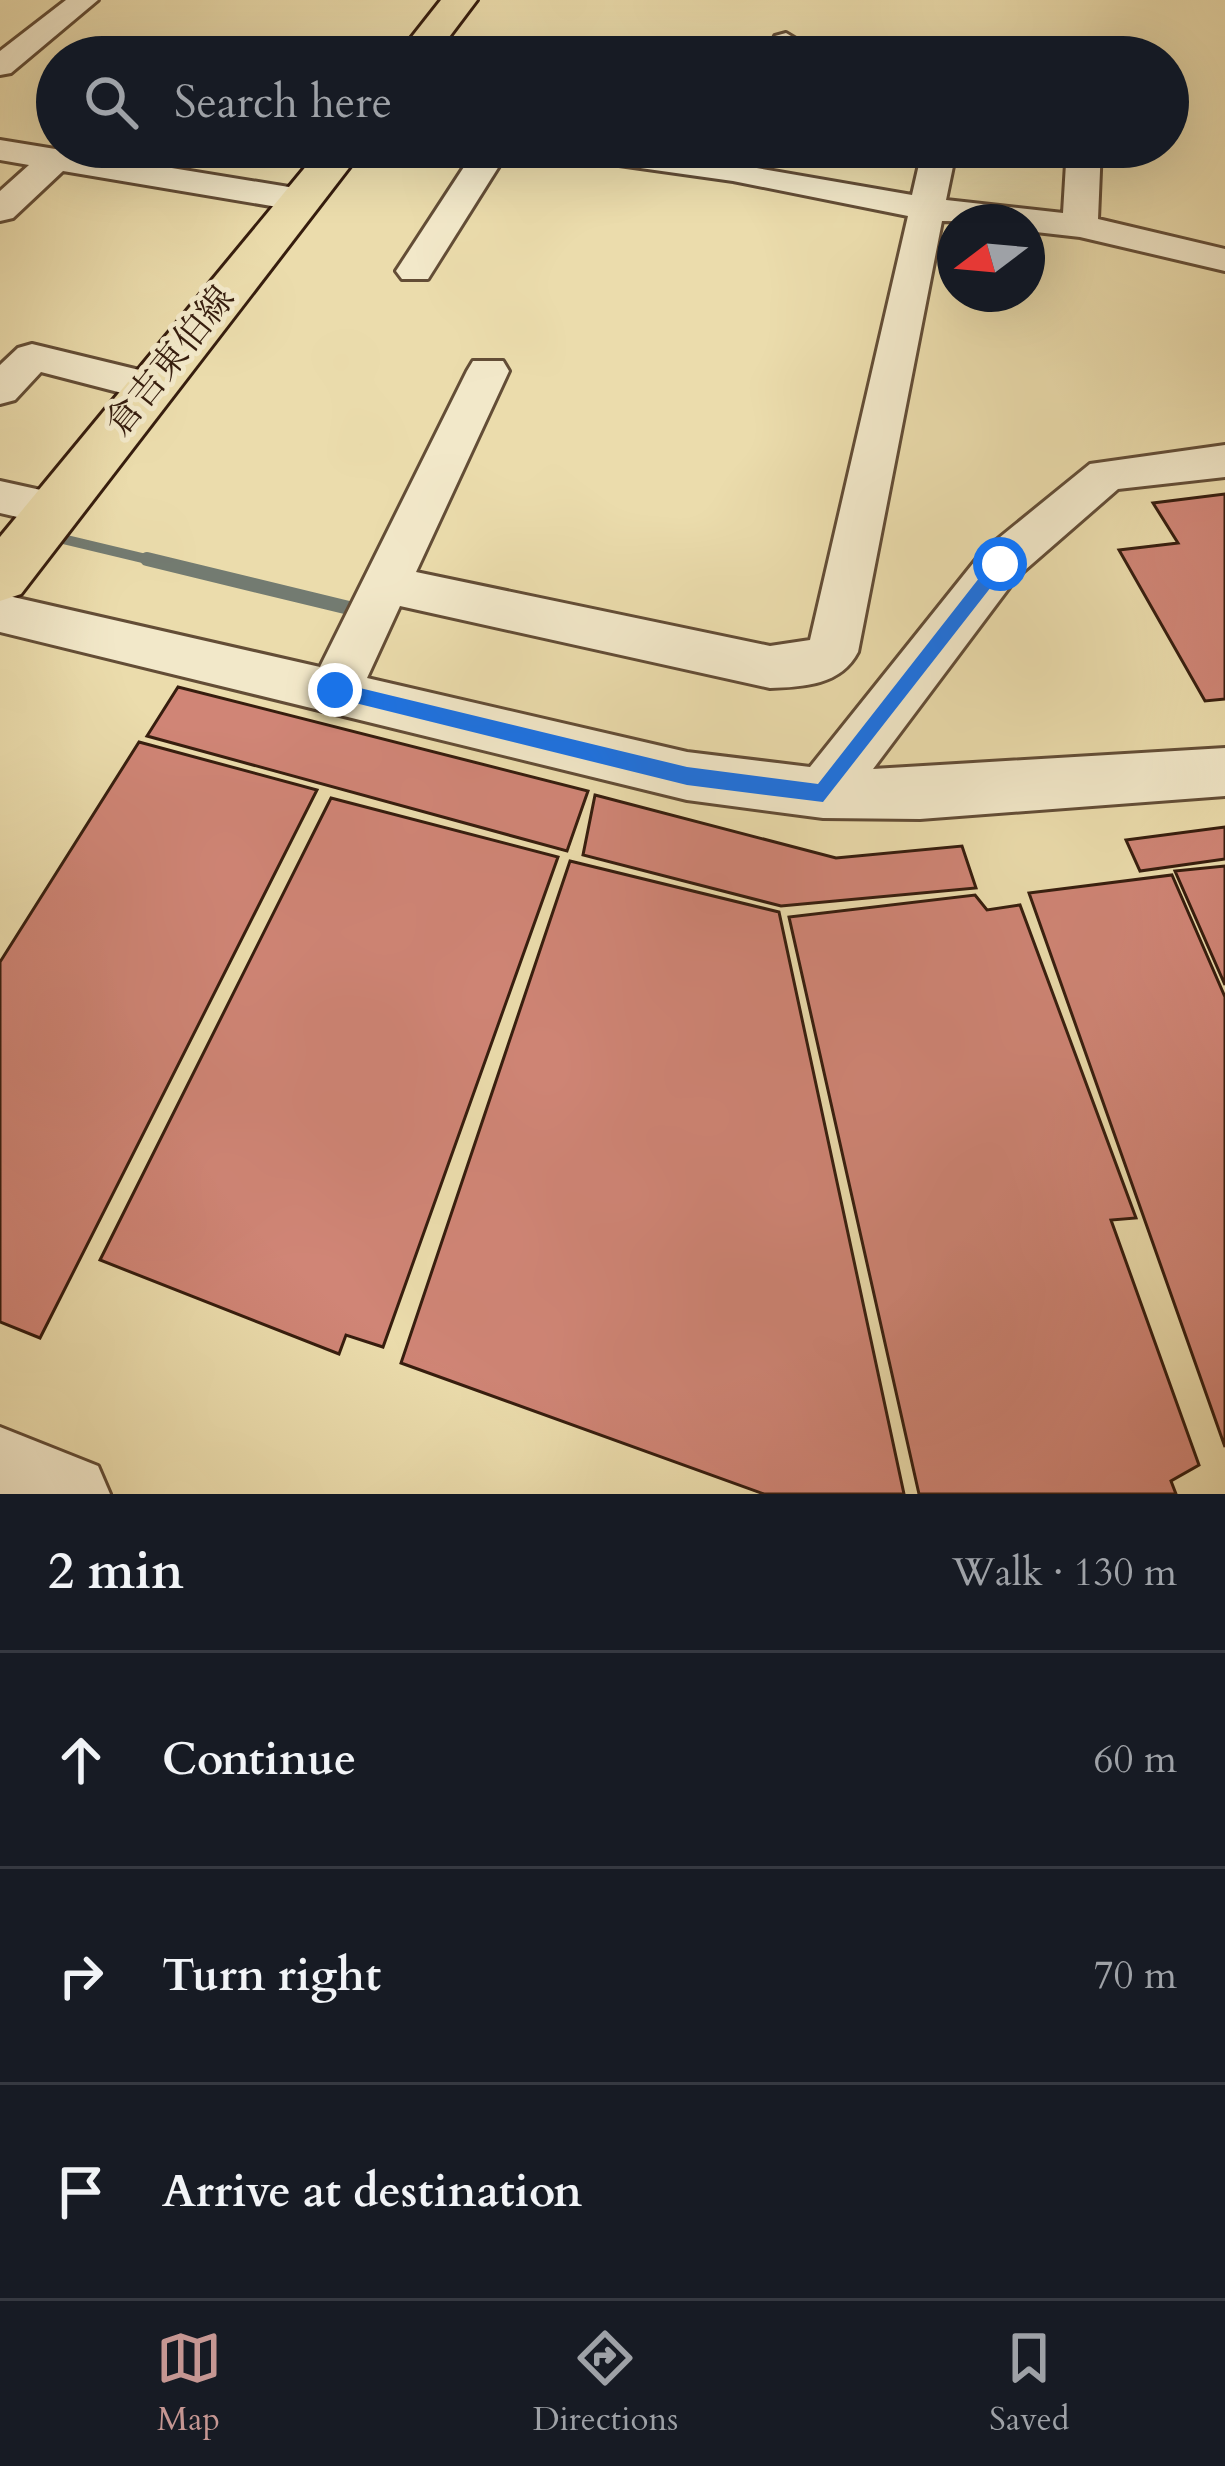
<!DOCTYPE html>
<html lang="en">
<head>
<meta charset="utf-8">
<style>
	body { margin:0; font-family:Cardo,"Noto Serif JP",serif; background:#242831; color:#f1f3f6 }
	.compass { position:absolute; left:937px; top:204px; width:108px; height:108px; border-radius:50%; background:#171b24; box-shadow:0 12px 48px #0002; rotate:254deg }
	.stop { position:absolute; width:36px; height:36px; margin:-27px; border:9px solid #1a73e8; border-radius:50%; background:#fff }
	.stop.end { background:#1a73e8; border-color:#fff; box-shadow:0 3px 12px #0008 }
	.list { margin:0; padding:0; list-style:none }
	h2 { display:flex; justify-content:space-between; align-items:center; height:156px; margin:0; padding:0 48px; font-size:51px }
	h2 small { font-size:39px; font-weight:400; color:#9ea1a6 }
	.list li { display:grid; grid-template-columns:78px 1fr auto; gap:36px; align-items:center; box-sizing:border-box; height:216px; padding:0 48px; border-top:3px solid #363941 }
	.list b { display:block; font-size:45px; white-space:nowrap }
	.list em { font-size:39px; font-style:normal; color:#9ea1a6 }
	.icon { flex:none; width:66px; height:66px; fill:none; stroke:currentColor; stroke-width:2; stroke-linecap:round; stroke-linejoin:round }
	.map { position:relative; flex:none; width:1225px; height:1494px; overflow:hidden }
	.search { position:absolute; background:#171b24; box-shadow:0 12px 48px #0002; left:36px; right:36px; top:36px; height:132px; display:flex; align-items:center; gap:30px; box-sizing:border-box; padding:0 42px; border-radius:66px; color:#9ea1a6; font-size:45px }
	.sheet { height:804px; background:#171b24 }
	nav { display:flex; justify-content:space-around; align-items:center; box-sizing:border-box; height:168px; border-top:3px solid #363941; background:#171b24; font-size:33px; color:#9ea1a6 }
	nav a { display:grid; justify-items:center; gap:6px }
	nav .on { color:#c59692 }
	.map>svg:first-child { display:block }
	.lines { fill:none; stroke-linecap:round; stroke-linejoin:round }
	.stream-far1 { stroke:#737b71; stroke-width:10 }
	.stream { stroke:#737b71; stroke-width:14 }
	.building { fill:#d08576; stroke:#361d0e; stroke-width:3 }
	.minor-casing { stroke:#634d36; stroke-width:6 }
	.major-casing { stroke:#361d0e; stroke-width:6 }
	.minor { fill:#f2e8c9; fill-rule:evenodd }
	.major { fill:#ebdcac; fill-rule:evenodd }
	.route { fill:#1a73e8 }
	.labels { text-anchor:middle; dominant-baseline:central; stroke-width:10; stroke-linejoin:round; paint-order:stroke }
	.far-street-label { font-size:36px; fill:#361d0e; stroke:#f2e8c9 }
</style>
</head>
<body>
<div class="map">
<svg width="1225" height="1494" viewBox="0 0 1225 1494">
	<rect width="100%" height="100%" fill="#ebdcac"/>
	<filter id="stains"><feTurbulence type="fractalNoise" baseFrequency=".00167" numOctaves="4"/><feColorMatrix values="0 0 0 0 .2 0 0 0 0 .09 0 0 0 0 .02 0 0 0 .5 -.17"/></filter>
	<radialGradient id="worn" r=".72"><stop offset=".6" stop-color="#630" stop-opacity="0"/><stop offset="1" stop-color="#630" stop-opacity=".3"/></radialGradient>
	<g class="lines">
		<polyline class="stream-far1" points="46,535 159,562"/>
		<polyline class="stream" points="147,559 349,608"/>
	</g>
	<g class="building">
		<polygon points="1225,494 1225,699 1205,701 1119,550 1178,543 1153,503"/>
		<polygon points="178,687 588,791 567,851 147,736"/>
		<polygon points="139,742 317,790 40,1338 0,1322 0,962"/>
		<polygon points="595,795 836,858 962,846 976,888 781,906 583,855"/>
		<polygon points="331,798 558,857 383,1347 346,1335 339,1354 100,1260"/>
		<polygon points="1225,827 1225,859 1140,871 1126,840"/>
		<polygon points="570,861 779,912 904,1494 764,1494 401,1363"/>
		<polygon points="1225,866 1225,985 1175,871"/>
		<polygon points="1172,875 1225,997 1225,1447 1029,893"/>
		<polygon points="975,895 987,910 1020,905 1136,1218 1111,1220 1199,1465 1171,1481 1176,1494 919,1494 789,917"/>
	</g>
	<g class="lines">
		<defs>
			<g id="minor">
				<polygon points="66,0 98,0 11,73 0,75 0,51"/>
				<polygon points="786,33 801,42 795,57 765,57 775,36"/>
				<polygon points="0,140 301,189 319,200 301,211 63,171 13,218 0,221 0,191 29,165 0,160"/>
				<polygon points="477,147 511,147 428,279 402,279 396,271"/>
				<path d="M 545,147 L 635,147 L 912,195 L 923,147 L 957,147 L 946,200 L 1063,213 L 1067,147 L 1101,147 L 1098,219 L 1225,249 L 1225,271 L 1080,237 L 1027,231 L 1027,222 L 942,221 L 858,652 C 841,685 804,687 770,688 L 400,606 L 367,678 L 687,752 L 810,767 L 983,551 L 1090,464 L 1225,445 L 1225,477 L 1118,489 L 1017,577 L 873,769 L 1225,748 L 1225,796 L 920,819 L 823,818 L 687,800 L 0,632 L 0,594 L 320,667 L 467,371 L 473,361 L 503,361 L 509,371 L 416,572 L 770,646 L 810,640 L 908,216 L 733,181 L 562,157 Z"/>
				<polygon points="32,344 164,376 170,386 164,396 149,400 41,372 15,400 0,404 0,365 18,348"/>
				<polygon points="0,481 68,496 75,508 68,520 52,525 0,513"/>
				<polygon points="0,1427 98,1466 110,1494 0,1494"/>
			</g>
			<g id="major">
				<polygon points="441,0 477,0 434,57 396,57"/>
				<polygon points="322,147 365,147 21,594 0,601 0,537"/>
			</g>
		</defs>
		<use href="#minor" class="minor-casing"/>
		<use href="#major" class="major-casing"/>
		<use href="#minor" class="minor"/>
		<use href="#major" class="major"/>
	</g>
	<polygon class="route" points="994,559 1009,564 823,802 687,785 335,698 326,690 335,682 687,767 818,784"/>
	<g class="labels">
		<g class="far-street-label">
			<text transform="translate(170 361) rotate(-51)">倉吉東伯線</text>
		</g>
	</g>
	<rect width="100%" height="100%" filter="url(#stains)"/>
	<rect width="100%" height="100%" fill="url(#worn)"/>
</svg>
<svg class="compass" viewBox="-18 -18 36 36"><path d="M0-13l5 13h-10z" fill="#e53935"/><path d="M0 13l5-13h-10z" fill="#9ea1a6"/></svg>
<div class="stop" style="left:1000px;top:564px"></div>
<div class="stop end" style="left:335px;top:690px"></div>
<div class="search"><svg class="icon" aria-label="search" viewBox="0 0 24 24"><circle cx="10" cy="10" r="6"/><path d="M15 15l6 6"/></svg>Search here</div>
</div>
<section class="sheet">
<h2>2 min<small>Walk · 130 m</small></h2>
<ul class="list">
<li><svg class="icon" aria-label="ahead" viewBox="0 0 24 24"><path d="M12 20V5M6 11l6-6 6 6"/></svg><div><b>Continue</b></div><em>60 m</em></li>
<li><svg class="icon" aria-label="right" viewBox="0 0 24 24"><path d="M7 20v-9h11M14 6l5 5-5 5"/></svg><div><b>Turn right</b></div><em>70 m</em></li>
<li><svg class="icon" aria-label="arrive" viewBox="0 0 24 24"><path d="M6 21V4h12l-3 4 3 4H6"/></svg><div><b>Arrive at destination</b></div></li>
</ul>
</section>
<nav>
<a class="on"><svg class="icon" aria-label="map" viewBox="0 0 24 24"><path d="M3 6l6-2 6 2 6-2v14l-6 2-6-2-6 2zM9 4v14M15 6v14"/></svg>Map</a>
<a><svg class="icon" aria-label="directions" viewBox="0 0 24 24"><path d="M12 3l9 9-9 9-9-9zM9 14v-3h6M13 9l2 2-2 2"/></svg>Directions</a>
<a><svg class="icon" aria-label="saved" viewBox="0 0 24 24"><path d="M7 4h10v16l-5-4-5 4z"/></svg>Saved</a>
</nav>
</body>
</html>
